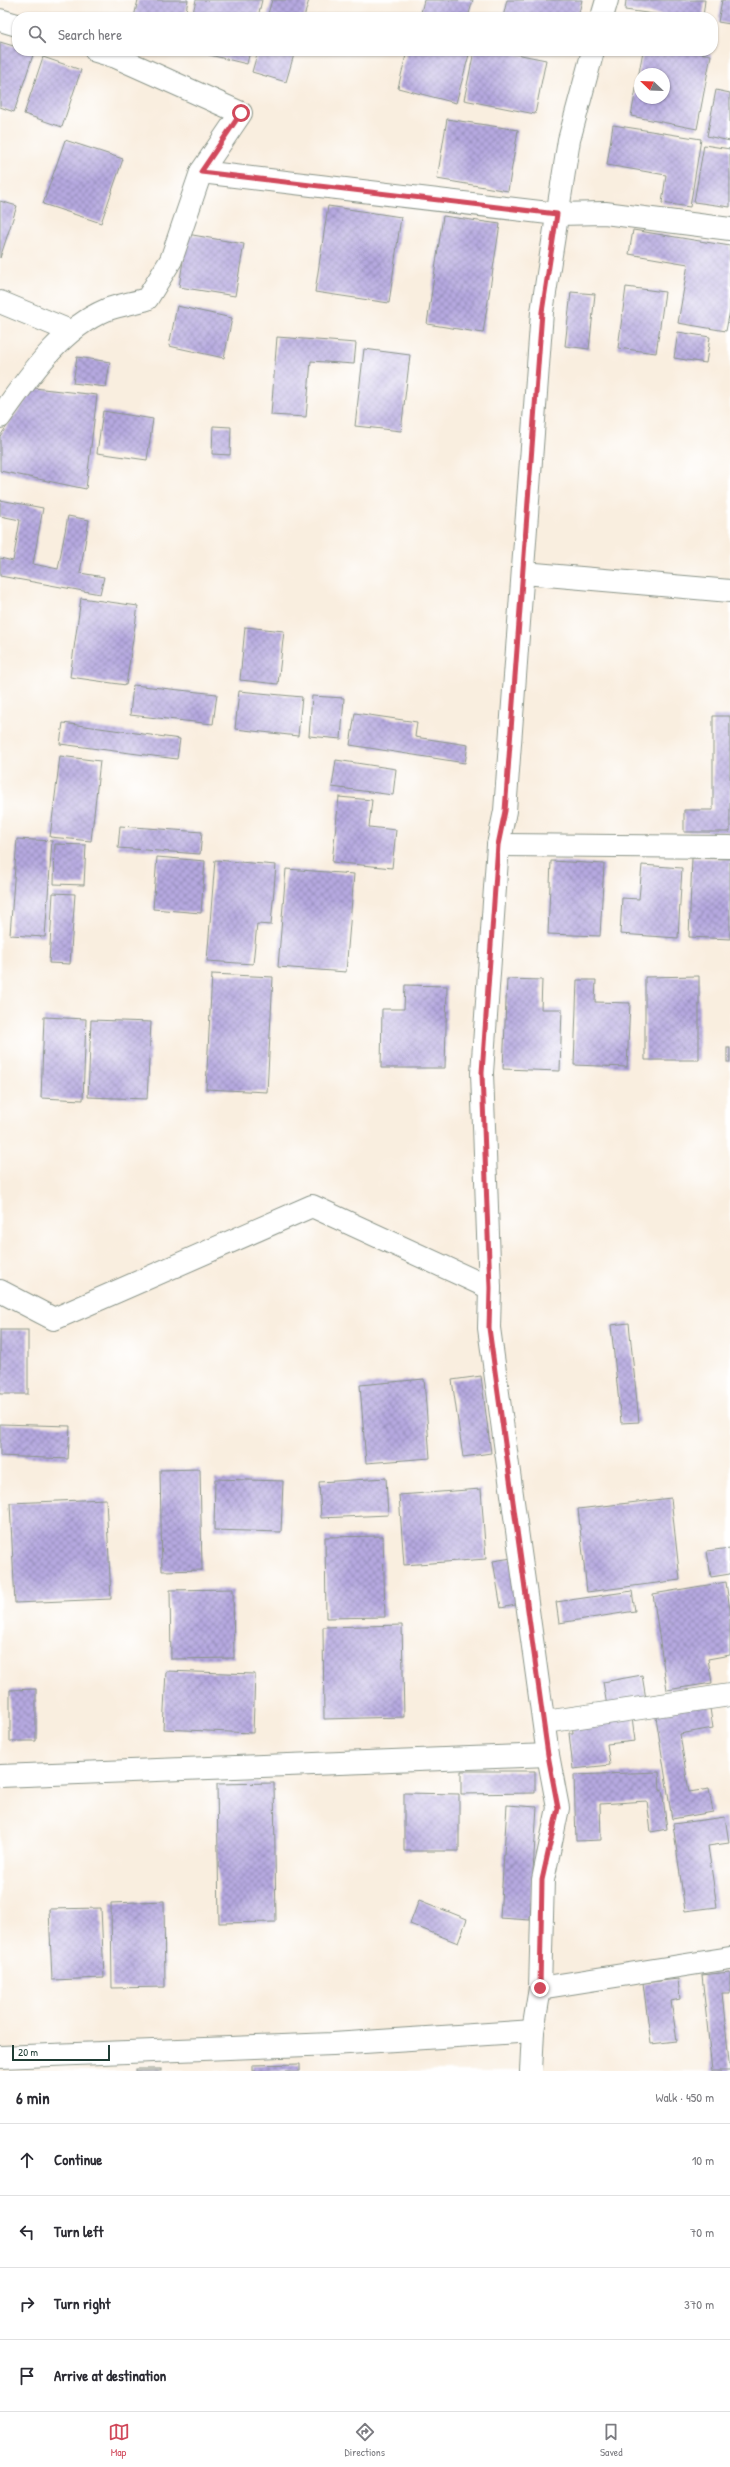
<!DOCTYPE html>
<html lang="en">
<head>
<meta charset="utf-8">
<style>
	body { margin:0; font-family:"Patrick Hand",sans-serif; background:#f7f7f7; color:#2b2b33 }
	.compass { position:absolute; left:634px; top:68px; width:36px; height:36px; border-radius:50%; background:#fff; box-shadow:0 1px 3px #0004; rotate:293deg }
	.scale { position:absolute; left:12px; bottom:10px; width:98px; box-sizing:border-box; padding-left:4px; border:2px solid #1f3d34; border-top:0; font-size:11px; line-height:14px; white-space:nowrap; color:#1f3d34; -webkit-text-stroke:3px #fff; paint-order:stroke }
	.stop { position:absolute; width:12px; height:12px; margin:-9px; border:3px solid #d1495b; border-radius:50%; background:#fff }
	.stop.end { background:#d1495b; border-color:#fff; box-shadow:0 1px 4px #0008 }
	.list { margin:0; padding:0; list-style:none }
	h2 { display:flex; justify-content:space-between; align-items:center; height:52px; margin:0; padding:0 16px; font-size:17px }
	h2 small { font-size:13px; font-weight:400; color:#7c7c81 }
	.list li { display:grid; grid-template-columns:26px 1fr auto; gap:12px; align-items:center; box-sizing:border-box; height:72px; padding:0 16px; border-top:1px solid #e1e1e2 }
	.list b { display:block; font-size:15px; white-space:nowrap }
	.list em { font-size:13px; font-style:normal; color:#7c7c81 }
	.icon { flex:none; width:22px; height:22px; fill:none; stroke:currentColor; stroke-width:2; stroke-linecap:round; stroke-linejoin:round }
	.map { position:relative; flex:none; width:730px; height:2071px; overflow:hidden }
	.search { position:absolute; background:#fff; box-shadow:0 1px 3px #0004; left:12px; right:12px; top:12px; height:44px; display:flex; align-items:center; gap:10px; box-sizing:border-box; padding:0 14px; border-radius:16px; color:#7c7c81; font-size:15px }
	.sheet { height:340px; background:#fff }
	nav { display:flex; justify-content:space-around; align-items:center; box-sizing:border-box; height:56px; border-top:1px solid #e1e1e2; background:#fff; font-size:11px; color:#7c7c81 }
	nav a { display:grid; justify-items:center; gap:2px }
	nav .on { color:#d1495b }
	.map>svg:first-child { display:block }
	.building { fill:url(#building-cross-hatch); fill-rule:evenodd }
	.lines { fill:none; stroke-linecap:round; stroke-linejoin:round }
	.minor-casing { stroke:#8c968a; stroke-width:24 }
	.minor { stroke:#fff; stroke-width:22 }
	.route { stroke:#d1495b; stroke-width:5 }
</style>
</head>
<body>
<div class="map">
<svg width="730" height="2071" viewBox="0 0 730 2071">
	<defs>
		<pattern id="building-cross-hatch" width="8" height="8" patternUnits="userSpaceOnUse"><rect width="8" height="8" fill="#b6a9e0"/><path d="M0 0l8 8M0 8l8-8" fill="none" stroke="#938bb6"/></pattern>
	</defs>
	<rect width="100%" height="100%" fill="#fff"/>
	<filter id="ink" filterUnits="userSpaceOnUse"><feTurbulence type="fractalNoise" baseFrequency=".025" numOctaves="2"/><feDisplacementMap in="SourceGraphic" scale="8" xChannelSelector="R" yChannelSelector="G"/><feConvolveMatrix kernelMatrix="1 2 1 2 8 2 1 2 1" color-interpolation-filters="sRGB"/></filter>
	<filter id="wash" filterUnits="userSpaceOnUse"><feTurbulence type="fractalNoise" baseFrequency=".012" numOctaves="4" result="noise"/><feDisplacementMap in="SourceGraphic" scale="16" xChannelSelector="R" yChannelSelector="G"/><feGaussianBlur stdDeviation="0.9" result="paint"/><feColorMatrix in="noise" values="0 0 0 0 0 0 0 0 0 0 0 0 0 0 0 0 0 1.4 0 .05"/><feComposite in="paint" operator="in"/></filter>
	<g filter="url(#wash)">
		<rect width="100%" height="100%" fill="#f9eedf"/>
		<g id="blocks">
			<g class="building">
				<polygon points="138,0 188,0 185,17 134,17"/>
				<polygon points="196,0 262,0 258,17 192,17"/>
				<polygon points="272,0 309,0 304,17 267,17"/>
				<polygon points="424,0 473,0 468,17 420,17"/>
				<polygon points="507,0 582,0 578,17 503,17"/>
				<polygon points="626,0 705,0 703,17 676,17 625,10"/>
				<polygon points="722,0 730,0 730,24 718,22"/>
				<polygon points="0,42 17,47 17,51 34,52 14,112 0,107"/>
				<polygon points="193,51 250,51 247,64"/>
				<polygon points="258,51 295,51 286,82 252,72"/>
				<polygon points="407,51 470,51 456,103 398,88"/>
				<polygon points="474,51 501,51 546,60 535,114 464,100"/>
				<path d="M 643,51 L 690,51 L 711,55 L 697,129 L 631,116 ZM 640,74 L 664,74 L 664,98 L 640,98 Z"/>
				<polygon points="43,57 81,70 62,127 24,114"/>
				<polygon points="716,90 730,93 730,141 707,136"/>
				<polygon points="447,119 518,130 508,191 437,179"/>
				<polygon points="613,125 701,139 690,207 662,203 666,175 607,165"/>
				<polygon points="65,140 123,159 101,223 43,204"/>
				<polygon points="704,145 730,149 730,207 694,202"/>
				<polygon points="0,201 17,206 0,258"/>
				<polygon points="328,206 401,217 389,303 315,292"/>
				<polygon points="443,216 500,224 483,333 427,324"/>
				<polygon points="633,230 730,246 730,310 726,331 678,323 688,264 629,254"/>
				<polygon points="187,234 244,244 235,296 179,287"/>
				<polygon points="626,287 665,292 656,353 618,348"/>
				<polygon points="571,292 595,294 589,349 565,346"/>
				<polygon points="177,306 232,318 224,358 169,346"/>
				<polygon points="678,332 710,337 706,363 674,358"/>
				<polygon points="277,337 356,343 354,364 311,361 306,417 271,415"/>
				<polygon points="364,349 410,355 401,431 355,426"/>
				<polygon points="77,357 110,362 106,387 73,383"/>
				<polygon points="34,388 97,395 86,489 0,471 0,436"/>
				<polygon points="103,411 153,419 147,460 97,453"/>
				<polygon points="213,426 231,427 230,455 212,454"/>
				<polygon points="0,500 43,508 33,564 58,569 68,516 89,520 80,573 104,577 100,594 0,576 0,558 13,561 20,520 0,516"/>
				<polygon points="81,598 138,606 126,685 70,677"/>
				<polygon points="245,627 284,631 278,684 240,680"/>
				<polygon points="133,685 217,694 213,724 130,715"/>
				<polygon points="239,691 302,697 298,736 235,729"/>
				<polygon points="312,696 344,698 341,739 309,736"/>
				<polygon points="355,713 417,722 415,737 468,745 465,763 350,745"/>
				<polygon points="713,716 730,716 730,832 684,832 684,810 713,810"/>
				<polygon points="63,723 180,739 177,759 60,744"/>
				<polygon points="60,756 100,761 91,841 50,837"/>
				<polygon points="336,760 396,769 393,795 332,787"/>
				<polygon points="339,797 372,800 369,827 396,830 392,868 332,862"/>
				<polygon points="120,826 202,832 200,854 118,848"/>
				<polygon points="17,839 52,841 45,937 10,935"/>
				<polygon points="55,844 86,845 84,885 54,884"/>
				<polygon points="157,857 205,861 201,913 153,909"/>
				<polygon points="692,858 730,859 730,939 689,937"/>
				<polygon points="215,860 276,865 271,925 257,924 253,964 207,961"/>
				<polygon points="551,861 604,864 600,936 548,934"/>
				<polygon points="642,865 682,868 678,938 620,934 622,898 639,899"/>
				<polygon points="286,869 354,874 346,972 278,967"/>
				<polygon points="53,893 75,894 70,964 49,963"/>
				<polygon points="212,974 273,977 267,1092 206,1089"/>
				<polygon points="699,976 699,1060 645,1060 645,977"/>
				<polygon points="507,979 542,980 541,1009 562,1009 560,1071 503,1069"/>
				<polygon points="577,980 596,980 595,1002 630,1003 627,1067 574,1065"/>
				<polygon points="405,985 447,986 445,1068 381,1068 382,1009 404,1009"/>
				<polygon points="44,1017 86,1019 83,1100 41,1098"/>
				<polygon points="91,1020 151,1022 147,1099 88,1097"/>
				<rect x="727" y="1048" width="3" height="14"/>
				<polygon points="629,1323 639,1422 621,1423 611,1325"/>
				<rect x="0" y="1330" width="28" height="64"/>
				<polygon points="481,1376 491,1453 463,1457 452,1380"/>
				<polygon points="424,1379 430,1458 366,1463 360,1385"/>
				<polygon points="0,1424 70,1426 68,1459 0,1456"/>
				<polygon points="200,1469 202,1570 162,1571 160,1470"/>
				<polygon points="386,1478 388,1515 321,1518 319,1482"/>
				<polygon points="215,1479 283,1481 281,1532 214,1530"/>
				<polygon points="481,1489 486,1559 404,1565 399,1495"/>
				<polygon points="671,1498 680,1580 587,1592 578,1509"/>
				<polygon points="106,1499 111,1599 15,1603 10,1503"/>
				<polygon points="383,1536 385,1617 326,1618 325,1537"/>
				<polygon points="730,1548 730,1574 711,1577 707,1551"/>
				<polygon points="512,1558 520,1604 501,1608 493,1561"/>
				<polygon points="726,1582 730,1610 730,1655 708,1659 712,1683 667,1690 653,1594"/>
				<polygon points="233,1589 234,1658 171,1659 170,1590"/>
				<polygon points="632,1591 635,1611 559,1623 556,1602"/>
				<polygon points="402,1625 404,1717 324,1719 323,1627"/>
				<polygon points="166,1671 255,1674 253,1733 163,1729"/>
				<polygon points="642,1675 646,1699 607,1706 603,1682"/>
				<polygon points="36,1689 36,1741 10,1741 10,1690"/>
				<polygon points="709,1702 713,1728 680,1734 689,1792 709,1789 713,1812 672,1819 655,1711"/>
				<polygon points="632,1717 635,1741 607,1744 610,1765 573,1769 569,1733 573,1733 572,1724"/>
				<polygon points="461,1771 535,1771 535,1793 461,1794"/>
				<polygon points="659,1772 660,1790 662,1789 667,1829 651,1832 647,1801 600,1804 601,1840 576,1841 574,1775"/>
				<polygon points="274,1783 276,1922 219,1923 217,1784"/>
				<polygon points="404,1793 459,1794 459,1851 404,1851"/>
				<polygon points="507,1805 537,1807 530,1920 500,1918"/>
				<polygon points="725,1817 729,1843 708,1846 717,1907 685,1911 673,1824"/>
				<polygon points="419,1900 467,1919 458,1943 410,1924"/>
				<polygon points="164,1901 165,1987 112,1988 111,1903"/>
				<polygon points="101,1908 104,1978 52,1980 49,1909"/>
				<polygon points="730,1972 730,1993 722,1993 730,2071 712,2071 702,1975"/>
				<polygon points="678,1979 680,1999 671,2001 677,2041 651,2044 643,1983"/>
				<polygon points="300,2064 300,2071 252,2071 252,2065"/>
				<rect x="136" y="2069" width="25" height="2"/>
			</g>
		</g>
	</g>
	<g filter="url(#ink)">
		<use href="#blocks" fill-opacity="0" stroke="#8c968a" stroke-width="1"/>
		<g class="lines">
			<defs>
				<g id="minor">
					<polyline points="602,17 607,0"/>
					<polyline points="0,20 17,25"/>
					<polyline points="201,172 557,214 605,213 730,229"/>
					<polyline points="0,302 70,331"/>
					<path d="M 0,417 C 29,377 59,330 106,310 C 119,305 134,303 147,299 L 171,260 L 201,172 L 241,113 L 116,57 L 96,51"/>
					<polyline points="524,573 730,591"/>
					<polyline points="498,845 730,847"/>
					<polyline points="0,1291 54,1319 312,1206 490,1288"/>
					<polyline points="545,1722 730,1695"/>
					<polyline points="0,1776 548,1755"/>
					<polyline points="540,1988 730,1958"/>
					<polyline points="0,2057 333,2044 533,2031"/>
					<polyline points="531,2071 533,2031 540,1988 543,1880 558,1808 548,1755 489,1328 490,1288 482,1073 498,845 505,811 542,312 569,140 593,51"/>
				</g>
			</defs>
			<use href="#minor" class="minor-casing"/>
			<use href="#minor" class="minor"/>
		</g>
	</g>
	<g class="lines" filter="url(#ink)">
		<polyline class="route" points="241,113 201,172 557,214 542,312 505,811 498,845 482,1073 490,1288 489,1328 548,1755 558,1808 542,1880 540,1988"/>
	</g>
</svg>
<svg class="compass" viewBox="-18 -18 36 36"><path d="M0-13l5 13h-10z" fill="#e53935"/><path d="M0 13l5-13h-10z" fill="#7c7c81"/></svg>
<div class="scale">20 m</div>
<div class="stop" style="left:241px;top:113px"></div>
<div class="stop end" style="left:540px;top:1988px"></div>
<div class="search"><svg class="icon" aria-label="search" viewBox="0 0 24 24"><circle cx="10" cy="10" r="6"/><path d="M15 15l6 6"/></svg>Search here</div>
</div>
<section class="sheet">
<h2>6 min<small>Walk · 450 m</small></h2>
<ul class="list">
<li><svg class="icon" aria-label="ahead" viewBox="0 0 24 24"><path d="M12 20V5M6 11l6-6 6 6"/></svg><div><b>Continue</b></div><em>10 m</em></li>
<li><svg class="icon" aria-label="left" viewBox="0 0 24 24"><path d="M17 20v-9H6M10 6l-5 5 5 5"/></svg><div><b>Turn left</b></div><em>70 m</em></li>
<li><svg class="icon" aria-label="right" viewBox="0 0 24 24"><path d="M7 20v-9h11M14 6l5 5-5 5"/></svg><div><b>Turn right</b></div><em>370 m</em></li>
<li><svg class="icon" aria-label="arrive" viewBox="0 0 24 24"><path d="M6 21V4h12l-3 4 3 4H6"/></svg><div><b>Arrive at destination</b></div></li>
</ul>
</section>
<nav>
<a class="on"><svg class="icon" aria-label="map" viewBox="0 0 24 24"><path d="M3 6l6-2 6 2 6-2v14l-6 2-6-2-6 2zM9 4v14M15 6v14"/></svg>Map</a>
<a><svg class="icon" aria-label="directions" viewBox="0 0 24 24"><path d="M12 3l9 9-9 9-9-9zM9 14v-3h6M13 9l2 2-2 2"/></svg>Directions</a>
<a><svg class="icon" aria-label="saved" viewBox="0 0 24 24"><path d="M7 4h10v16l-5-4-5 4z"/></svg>Saved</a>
</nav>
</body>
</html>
